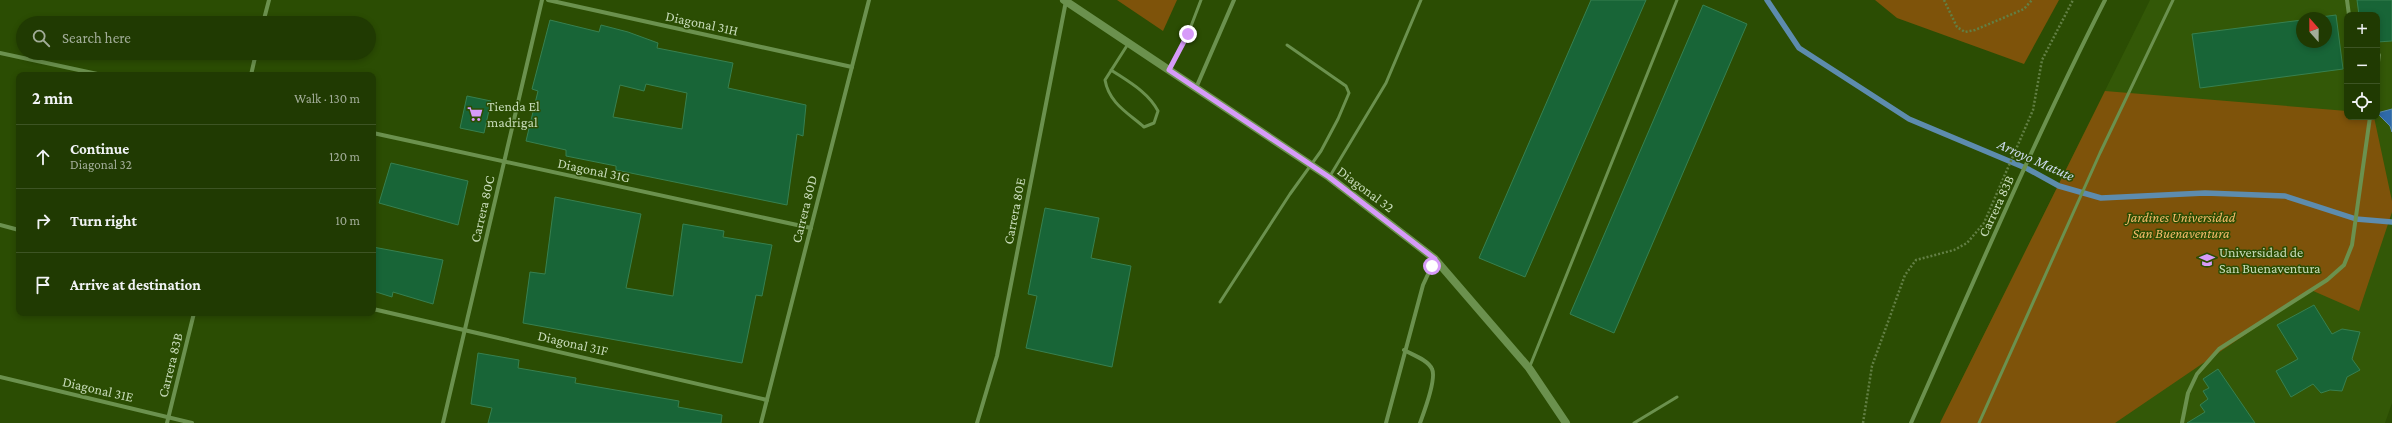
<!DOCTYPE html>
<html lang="en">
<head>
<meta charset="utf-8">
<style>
	body { margin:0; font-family:"Crimson Pro",serif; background:#2d4511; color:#f1f3f6 }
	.controls { position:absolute; right:12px; top:12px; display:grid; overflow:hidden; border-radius:8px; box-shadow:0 2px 6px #0003 }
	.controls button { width:36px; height:36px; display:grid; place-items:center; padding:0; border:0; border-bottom:1px solid #3d5424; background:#203a02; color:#f1f3f6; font:20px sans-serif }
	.compass { position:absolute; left:2296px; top:12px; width:36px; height:36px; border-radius:50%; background:#203a02; box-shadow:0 2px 6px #0003; rotate:339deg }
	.stop { position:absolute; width:12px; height:12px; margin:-9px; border:3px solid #d79bf9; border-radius:50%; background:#fff }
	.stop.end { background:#d79bf9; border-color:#fff; box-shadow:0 1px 4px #0008 }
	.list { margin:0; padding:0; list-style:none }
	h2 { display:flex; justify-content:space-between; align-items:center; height:52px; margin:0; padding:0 16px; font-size:17px }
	h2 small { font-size:13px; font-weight:400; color:#a2ad99 }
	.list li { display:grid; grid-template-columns:26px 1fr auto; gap:12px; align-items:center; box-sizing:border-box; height:64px; padding:0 16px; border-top:1px solid #3d5424 }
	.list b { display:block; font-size:15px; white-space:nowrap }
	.list p { margin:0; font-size:13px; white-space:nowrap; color:#a2ad99 }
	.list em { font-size:13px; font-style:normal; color:#a2ad99 }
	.icon { flex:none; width:22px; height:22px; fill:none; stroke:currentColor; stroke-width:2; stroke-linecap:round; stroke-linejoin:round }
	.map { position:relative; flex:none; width:2392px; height:423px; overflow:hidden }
	.search { position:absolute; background:#203a02; box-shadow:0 2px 6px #0003; left:16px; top:16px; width:360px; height:44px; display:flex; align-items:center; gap:10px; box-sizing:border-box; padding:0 14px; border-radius:22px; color:#a2ad99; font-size:15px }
	.panel { position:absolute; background:#203a02; box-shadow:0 2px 6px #0003; left:16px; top:72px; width:360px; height:244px; border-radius:8px }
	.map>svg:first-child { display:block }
	.built { fill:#335807; fill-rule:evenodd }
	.green { fill:#7e530a }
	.water { fill:#2f6aa9; stroke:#5d8cae }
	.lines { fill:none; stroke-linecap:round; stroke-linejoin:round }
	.stream { stroke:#5d8cae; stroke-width:5.5 }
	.building { fill:#186537; stroke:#378050; fill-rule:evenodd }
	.path { stroke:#627f44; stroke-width:2.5; stroke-dasharray:2 2; stroke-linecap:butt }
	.lane { stroke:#6b914e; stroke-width:3 }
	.street { stroke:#6b914e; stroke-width:4 }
	.secondary { stroke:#6b914e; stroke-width:8 }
	.route { stroke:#d79bf9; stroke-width:5 }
	.labels { text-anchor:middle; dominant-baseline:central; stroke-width:3; stroke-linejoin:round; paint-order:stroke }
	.street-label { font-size:14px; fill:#c7dbb9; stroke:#2b4d03 }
	.poi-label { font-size:14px; fill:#c7dbb9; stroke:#2b4d03; text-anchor:start }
	.park-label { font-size:14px; font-style:italic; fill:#f5b96a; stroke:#2b4d03 }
	.water-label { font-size:15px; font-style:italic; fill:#cddcee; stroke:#2b4d03 }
</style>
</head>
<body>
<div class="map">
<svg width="2392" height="423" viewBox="0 0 2392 423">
	<rect width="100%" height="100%" fill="#2b4d03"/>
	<path class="built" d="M 2150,0 L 2392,0 L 2392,403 L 2385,423 L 1940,423 ZM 2347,15 L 2377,15 L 2377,117 L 2347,117 ZM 2302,18 L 2326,18 L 2326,42 L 2302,42 Z"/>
	<g class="green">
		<polygon points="1117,0 1177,0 1163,31"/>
		<polygon points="1875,0 2059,0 2024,64 1897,18"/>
		<polygon points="2105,91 2347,111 2347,117 2374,117 2392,201 2392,212 2359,311 2311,290 2115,423 1940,423"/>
	</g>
	<polygon class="water" points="2392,109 2392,132 2390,126 2377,113"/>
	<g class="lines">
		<polyline class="stream" points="1767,0 1799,48 1909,119 2028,169 2059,186 2101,198 2205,193 2285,196 2356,219 2392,222"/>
	</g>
	<g class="building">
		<polygon points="1591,0 1646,0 1525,277 1479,258"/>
		<polygon points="2357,0 2392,0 2392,41 2377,42 2377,15 2359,15"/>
		<polygon points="1703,5 1747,24 1614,333 1570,314"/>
		<polygon points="2336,15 2343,69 2200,88 2192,34 2302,20 2302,42 2326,42 2326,18 2313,18"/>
		<path d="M 550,20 L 599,32 L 601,25 L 628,32 L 658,43 L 657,48 L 733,63 L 728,88 L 806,105 L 803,136 L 797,134 L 787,205 L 616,170 L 616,166 L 566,156 L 566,150 L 526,141 L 538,91 L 532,89 ZM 646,84 L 687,93 L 682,129 L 613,117 L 620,85 L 644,91 Z"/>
		<polygon points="467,96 491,101 484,133 460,128"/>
		<polygon points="391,163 468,181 458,225 379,203"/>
		<polygon points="555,197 641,214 626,288 673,296 683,224 724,231 723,237 772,245 762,296 756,295 742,363 523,323 530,272 545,274"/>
		<polygon points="1045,208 1099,218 1091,258 1131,266 1112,367 1026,348 1037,296 1028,294"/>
		<polygon points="373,247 443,260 433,304 393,292 392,297 373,291"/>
		<polygon points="2314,305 2332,334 2342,329 2360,332 2352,359 2360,370 2347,377 2342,391 2330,390 2321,393 2313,384 2291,397 2276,371 2298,359 2277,325"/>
		<polygon points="478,353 519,360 518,368 576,378 575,383 679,401 678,407 722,415 721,423 488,423 492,408 471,404"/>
		<polygon points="2218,369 2255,423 2187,423 2205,412 2200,405 2208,399 2203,391 2209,388 2203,379"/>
	</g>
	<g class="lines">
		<g class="path">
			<polyline points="1944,0 1957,27 1965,32 1975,30 2024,9 2032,0"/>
			<polyline points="1863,423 1872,366 1905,275 1916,260 1954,250 1967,243 1984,223 2033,110 2042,60 2073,0"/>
		</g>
		<g class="lane">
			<path d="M 1111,70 C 1129,82 1148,92 1158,111 L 1154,123 L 1144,127 C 1128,113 1109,103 1105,80 L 1128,44"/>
			<polyline points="1169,70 1188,34 1201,0"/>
			<polyline points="1330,176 1386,83 1421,0"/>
			<polyline points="1220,302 1290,194 1321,151 1338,119 1349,93 1346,86 1287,45"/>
			<polyline points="1530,366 1677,0"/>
			<polyline points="1634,423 1677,397"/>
			<polyline points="1979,423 2100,153 2173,0"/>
		</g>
		<g class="street">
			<polyline points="548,0 852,67"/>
			<polyline points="2347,0 2349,15"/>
			<polyline points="263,23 269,0"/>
			<polyline points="0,53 102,75"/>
			<polyline points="2377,55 2379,55 2377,69"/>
			<polyline points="251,75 256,53"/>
			<polyline points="1196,88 1234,0"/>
			<polyline points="373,133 811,228"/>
			<polyline points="0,225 19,230"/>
			<polyline points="373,309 767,400"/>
			<path d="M 1404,350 C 1413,355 1428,360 1432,369 C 1437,379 1424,412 1420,423"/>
			<polyline points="0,377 192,423"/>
			<polyline points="167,423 194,313"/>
			<polyline points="443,423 542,0"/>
			<polyline points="761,423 869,0"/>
			<polyline points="977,423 997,356 1066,1"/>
			<polyline points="1386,423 1423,285 1435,259"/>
			<path d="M 1911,423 C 1974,281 2035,138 2105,0"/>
			<polyline points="2182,423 2188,393 2197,374 2219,349 2327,280 2344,265 2352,245 2370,117"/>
		</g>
		<polyline class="secondary" points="1064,0 1329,177 1435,259 1529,368 1566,423"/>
	</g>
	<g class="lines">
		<polyline class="route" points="1188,34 1169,70 1329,177 1435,259 1432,266"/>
	</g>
	<defs>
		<symbol id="supermarket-bare" viewBox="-9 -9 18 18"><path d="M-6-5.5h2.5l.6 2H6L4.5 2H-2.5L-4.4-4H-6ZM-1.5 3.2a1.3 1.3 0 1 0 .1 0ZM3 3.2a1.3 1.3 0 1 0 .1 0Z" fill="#d79bf9" stroke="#2b4d03" stroke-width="2.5" paint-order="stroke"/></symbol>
		<symbol id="university-bare" viewBox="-9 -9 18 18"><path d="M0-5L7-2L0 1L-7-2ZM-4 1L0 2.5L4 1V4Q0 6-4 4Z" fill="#d79bf9" stroke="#2b4d03" stroke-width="2.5" paint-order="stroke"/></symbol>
	</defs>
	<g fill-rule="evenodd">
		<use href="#supermarket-bare" x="464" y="103" width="22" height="22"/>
		<use href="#university-bare" x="2196" y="249" width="22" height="22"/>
	</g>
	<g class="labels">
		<g class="street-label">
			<text transform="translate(702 23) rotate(12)">Diagonal 31H</text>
			<text transform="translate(594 170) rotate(12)">Diagonal 31G</text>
			<text transform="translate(1366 189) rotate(37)">Diagonal 32</text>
			<text transform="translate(1996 206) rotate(-65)">Carrera 83B</text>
			<text transform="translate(482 209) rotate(-77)">Carrera 80C</text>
			<text transform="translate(804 209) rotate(-76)">Carrera 80D</text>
			<text transform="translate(1014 211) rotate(-79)">Carrera 80E</text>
			<text transform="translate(573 343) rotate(13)">Diagonal 31F</text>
			<text transform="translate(170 365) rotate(-76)">Carrera 83B</text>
			<text transform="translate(98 389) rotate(13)">Diagonal 31E</text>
		</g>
		<g class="poi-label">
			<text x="487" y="106">Tienda El<tspan x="487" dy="16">madrigal</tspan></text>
			<text x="2219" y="252">Universidad de<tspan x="2219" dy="16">San Buenaventura</tspan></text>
		</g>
		<g class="park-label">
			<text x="2181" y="217">Jardines Universidad<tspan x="2181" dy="16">San Buenaventura</tspan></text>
		</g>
		<g class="water-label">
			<text transform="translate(2036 160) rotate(24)">Arroyo Matute</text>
		</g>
	</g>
</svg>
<div class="controls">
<button>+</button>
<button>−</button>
<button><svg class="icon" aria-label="locate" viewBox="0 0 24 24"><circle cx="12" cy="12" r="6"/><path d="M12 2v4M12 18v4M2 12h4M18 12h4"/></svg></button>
</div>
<svg class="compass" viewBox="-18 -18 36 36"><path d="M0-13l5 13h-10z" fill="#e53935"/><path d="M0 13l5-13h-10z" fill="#a2ad99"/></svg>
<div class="stop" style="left:1432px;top:266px"></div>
<div class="stop end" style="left:1188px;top:34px"></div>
<div class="search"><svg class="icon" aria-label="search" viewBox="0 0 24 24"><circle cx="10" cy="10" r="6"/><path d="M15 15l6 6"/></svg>Search here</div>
<section class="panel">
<h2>2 min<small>Walk · 130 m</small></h2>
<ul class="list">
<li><svg class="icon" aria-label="ahead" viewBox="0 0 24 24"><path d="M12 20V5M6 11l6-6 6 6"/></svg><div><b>Continue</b><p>Diagonal 32</p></div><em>120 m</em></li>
<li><svg class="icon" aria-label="right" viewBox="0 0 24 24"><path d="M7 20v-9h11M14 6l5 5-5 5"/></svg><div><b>Turn right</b></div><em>10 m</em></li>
<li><svg class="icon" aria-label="arrive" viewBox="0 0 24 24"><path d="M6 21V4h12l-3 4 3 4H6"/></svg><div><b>Arrive at destination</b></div></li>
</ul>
</section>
</div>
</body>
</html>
